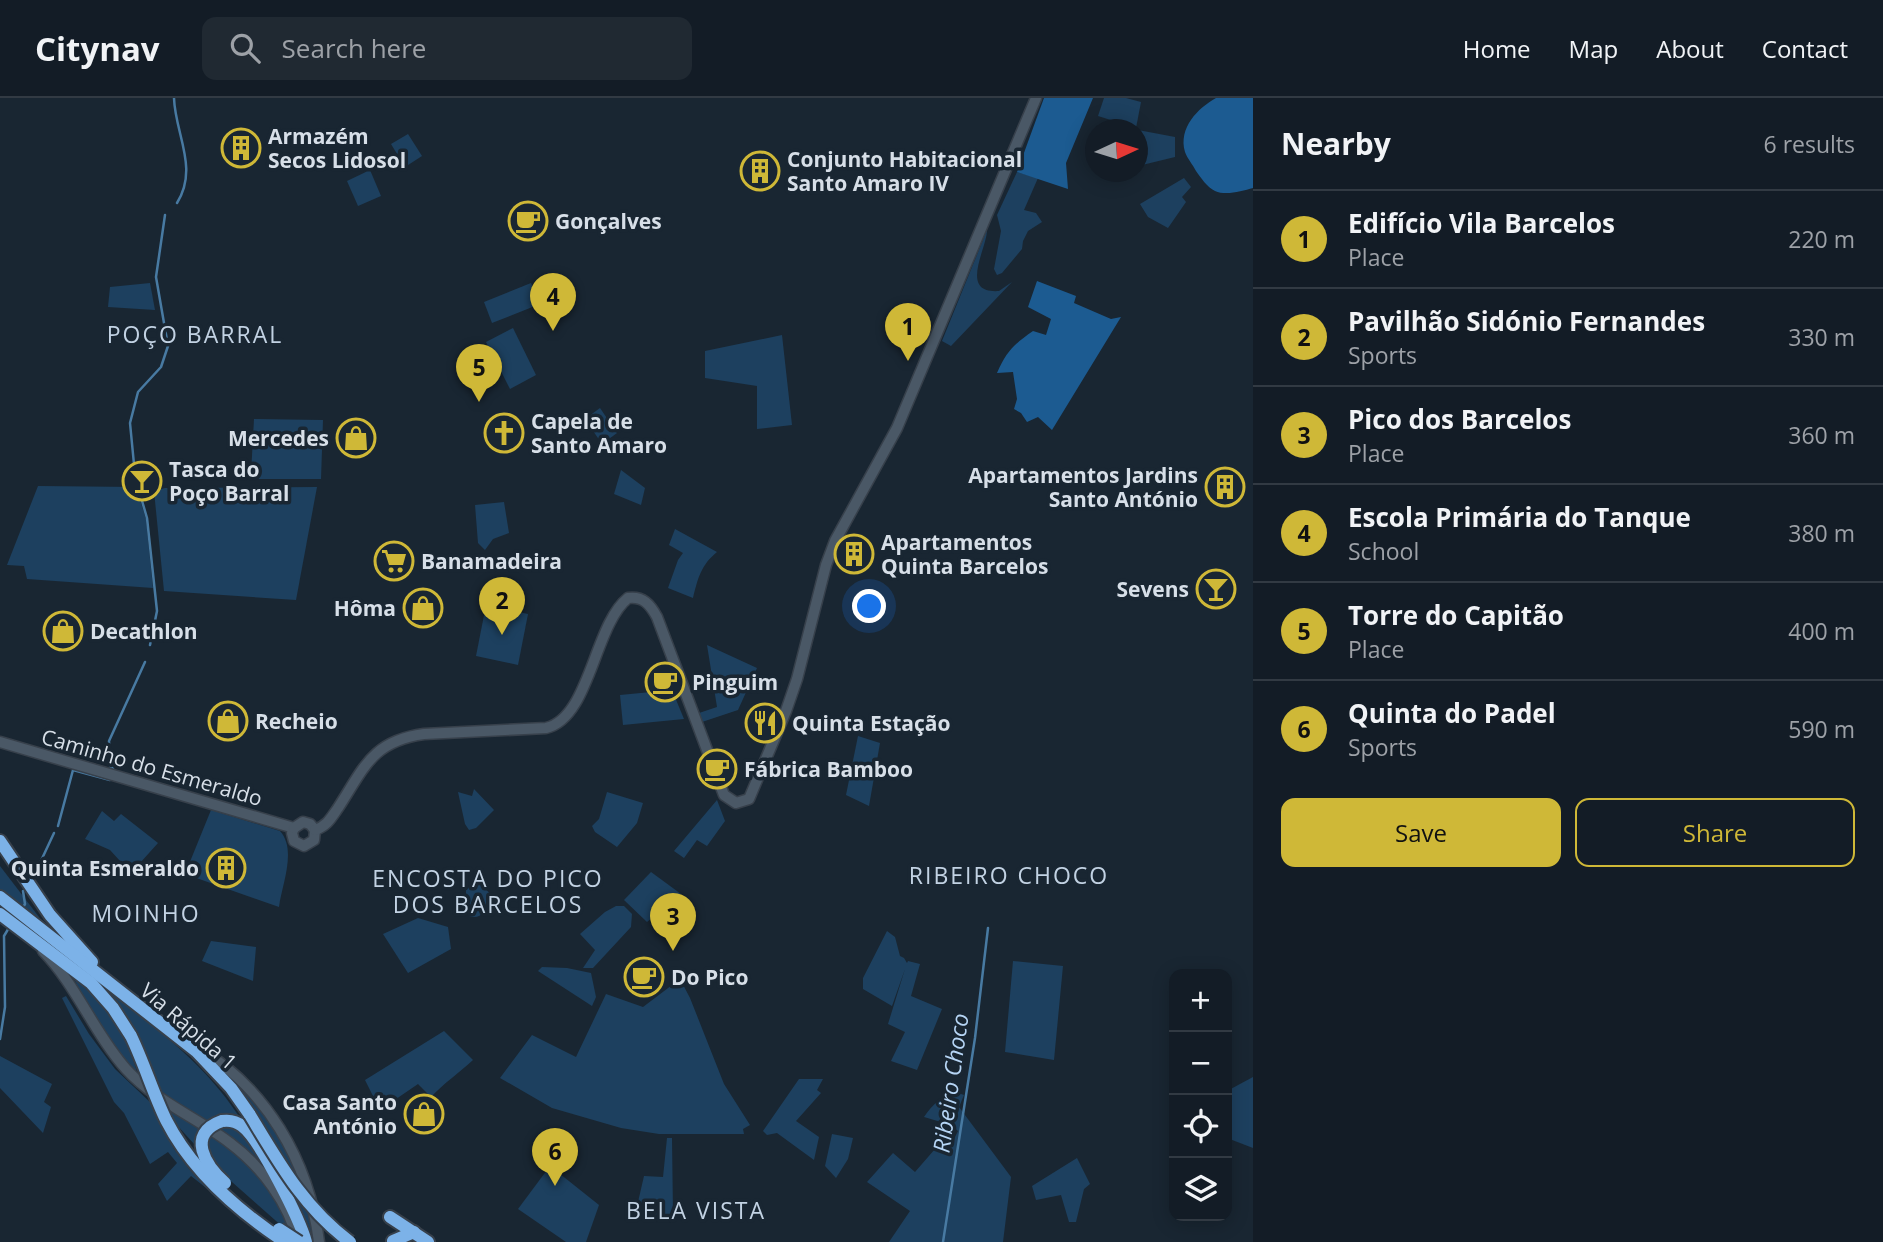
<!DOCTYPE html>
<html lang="en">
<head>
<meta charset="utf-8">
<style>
	body { margin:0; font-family:"Open Sans",sans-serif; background:#202932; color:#f1f3f6 }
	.controls { position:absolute; right:21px; bottom:21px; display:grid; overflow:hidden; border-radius:14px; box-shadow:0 4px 18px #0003 }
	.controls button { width:63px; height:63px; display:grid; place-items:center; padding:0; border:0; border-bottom:2px solid #323a43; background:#131c26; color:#f1f3f6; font:35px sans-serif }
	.compass { position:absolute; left:1085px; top:21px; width:63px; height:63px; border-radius:50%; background:#131c26; box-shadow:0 4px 18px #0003; rotate:86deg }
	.you { position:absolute; left:870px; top:509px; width:24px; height:24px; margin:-18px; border:5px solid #fff; border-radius:50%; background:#1a73e8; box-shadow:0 0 0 10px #1a73e833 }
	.badge { display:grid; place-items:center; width:46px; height:46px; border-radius:50%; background:#cfb837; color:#111; font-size:23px; font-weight:700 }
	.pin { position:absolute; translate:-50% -58px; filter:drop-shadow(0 2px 4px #0008) }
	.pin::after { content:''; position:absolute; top:37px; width:24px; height:21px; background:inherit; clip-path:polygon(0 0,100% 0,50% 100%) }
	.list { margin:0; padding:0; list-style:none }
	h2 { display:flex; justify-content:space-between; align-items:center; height:91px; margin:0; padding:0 28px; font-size:30px }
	h2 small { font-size:23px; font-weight:400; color:#9da1a7 }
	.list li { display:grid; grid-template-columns:46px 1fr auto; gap:21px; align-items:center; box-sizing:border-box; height:98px; padding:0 28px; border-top:2px solid #323a43 }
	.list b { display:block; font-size:26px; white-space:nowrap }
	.list p { margin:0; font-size:23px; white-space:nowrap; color:#9da1a7 }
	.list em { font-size:23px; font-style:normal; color:#9da1a7 }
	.actions { display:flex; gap:14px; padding:21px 28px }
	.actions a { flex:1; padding:16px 0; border:2px solid #cfb837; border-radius:14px; text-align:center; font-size:24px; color:#cfb837 }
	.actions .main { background:#cfb837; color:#111 }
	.icon { flex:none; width:38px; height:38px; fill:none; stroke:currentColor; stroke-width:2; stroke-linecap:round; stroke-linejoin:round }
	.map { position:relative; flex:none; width:1253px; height:1144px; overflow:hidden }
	header { display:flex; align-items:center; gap:42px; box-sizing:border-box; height:98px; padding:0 35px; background:#131c26; border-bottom:2px solid #323a43 }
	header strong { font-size:33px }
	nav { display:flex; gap:38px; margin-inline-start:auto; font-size:24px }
	.search { width:490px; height:63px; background:#202932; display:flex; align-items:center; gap:18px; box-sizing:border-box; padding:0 24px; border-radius:14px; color:#9da1a7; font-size:26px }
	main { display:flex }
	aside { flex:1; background:#131c26 }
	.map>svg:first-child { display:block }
	.green { fill:#1d405f }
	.forest { fill:#1c5b91 }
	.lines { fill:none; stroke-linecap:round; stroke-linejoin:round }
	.stream { stroke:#487aa2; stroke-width:2.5 }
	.secondary-casing { stroke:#37404b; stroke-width:13 }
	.highway-casing { stroke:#37404b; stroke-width:16 }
	.secondary { stroke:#4a5866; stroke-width:10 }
	.highway { stroke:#7cb2e8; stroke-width:12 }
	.highway-bridge-casing { stroke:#37404b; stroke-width:16; stroke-linecap:butt }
	.highway-bridge { stroke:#7cb2e8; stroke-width:12 }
	.labels { text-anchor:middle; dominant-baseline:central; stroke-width:7; stroke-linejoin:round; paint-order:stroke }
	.poi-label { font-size:21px; font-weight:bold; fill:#d7dfe8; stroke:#192632; text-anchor:start }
	.street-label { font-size:21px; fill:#d7dfe8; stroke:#192632 }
	.neighbourhood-label { font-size:23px; letter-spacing:2px; fill:#c2d2e3; stroke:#192632 }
	.water-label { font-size:23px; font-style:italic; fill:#b6d5f5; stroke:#192632 }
</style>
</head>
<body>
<header>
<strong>Citynav</strong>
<div class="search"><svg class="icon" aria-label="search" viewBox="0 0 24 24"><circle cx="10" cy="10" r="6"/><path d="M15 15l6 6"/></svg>Search here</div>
<nav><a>Home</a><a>Map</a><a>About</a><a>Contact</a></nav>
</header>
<main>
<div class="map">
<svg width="1253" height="1144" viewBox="0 0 1253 1144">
	<rect width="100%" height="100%" fill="#192632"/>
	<g class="green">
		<polygon points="1104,0 1126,0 1141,4 1136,30 1098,18"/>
		<polygon points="1138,32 1175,39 1175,59 1138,68"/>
		<polygon points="408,36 422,58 405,69 391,46"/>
		<polygon points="370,72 381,98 358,108 347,83"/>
		<polygon points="1017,74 1038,80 1024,112 1036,115 1042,124 1028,133 1023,143 1022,151 1002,175 997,177 994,171 1001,133 997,117"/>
		<polygon points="1184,80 1191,89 1182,99 1186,104 1168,130 1148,119 1140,106"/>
		<path d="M 987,132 C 987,151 958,196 999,193 L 1012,184 L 951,248 L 942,243 Z"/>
		<polygon points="150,185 155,212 108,209 110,189"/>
		<polygon points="531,185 540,206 492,225 484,204"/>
		<polygon points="513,230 536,277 510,291 486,244"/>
		<polygon points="782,237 792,327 757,331 757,288 705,280 705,253"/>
		<polygon points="600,310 617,335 602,346 585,321"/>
		<polygon points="254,321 323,322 321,381 254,381 251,376"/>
		<polygon points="621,372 645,390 641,407 614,396"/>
		<polygon points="38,388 136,389 146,421 153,490 27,481 24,468 7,467"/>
		<polygon points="317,389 296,502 164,493 154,393 165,390"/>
		<polygon points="504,404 509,435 493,441 485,452 478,445 475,407"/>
		<path d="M 675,431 L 717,454 C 701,467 698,480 693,500 L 668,490 L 678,462 L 683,455 L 669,447 Z"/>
		<polygon points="486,507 528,516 518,567 476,558"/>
		<polygon points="707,547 757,570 738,612 702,624 699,615 717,609"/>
		<polygon points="672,592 684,621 623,627 620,597"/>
		<polygon points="858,638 880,645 869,708 846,697"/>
		<polygon points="474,691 494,712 476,730 469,732 465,726 458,694 472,698"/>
		<polygon points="607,694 643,705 637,725 617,749 595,734 592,728 599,721"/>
		<polygon points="717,702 725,723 707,748 697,742 684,760 674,753"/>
		<path d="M 211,712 L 280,733 C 297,752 282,786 279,809 L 185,776 Z"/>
		<polygon points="102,713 114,723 121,716 158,745 131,775 110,752 85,741"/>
		<polygon points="0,768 39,819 41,823 38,825 0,795"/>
		<polygon points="651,774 681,796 647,824 624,802"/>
		<path d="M 477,782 L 496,802 C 488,810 480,823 469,818 L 466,813 L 466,792 Z"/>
		<polygon points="616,808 624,808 632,816 631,829 593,870 583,870 595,852 580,836 605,814"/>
		<polygon points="418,820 448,829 451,851 408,875 383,836"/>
		<polygon points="887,833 895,839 900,858 904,860 907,865 908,863 920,866 911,898 942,911 917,972 891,963 905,934 888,926 905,871 892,908 863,891 863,880"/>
		<polygon points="211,843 256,849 253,883 202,863"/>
		<polygon points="1013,863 1063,868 1054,962 1005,954"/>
		<polygon points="542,869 567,870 591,875 596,899 592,908 538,873"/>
		<path d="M 73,878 C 104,907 128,937 138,978 C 112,948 88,915 73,878 Z"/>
		<polygon points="680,881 690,900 724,986 750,1027 743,1031 744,1036 659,1036 621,1030 552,1010 500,980 532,937 576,959 606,896 643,909"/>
		<path d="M 113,896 C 157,931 204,966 236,1014 C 260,1050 278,1095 293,1135 L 284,1130 L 215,1069 L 175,1025 L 143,949 L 110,897 Z"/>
		<polygon points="66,898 89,936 115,971 151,1005 174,1051 189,1071 210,1093 191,1078 167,1103 158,1086 177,1065 168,1054 150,1066 124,1015 114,1004 62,900"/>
		<path d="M 444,933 L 473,962 C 459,975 444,985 431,999 L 418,986 L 380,1012 L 365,982 Z"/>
		<polygon points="0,958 52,986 44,1004 51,1009 43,1035 0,990"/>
		<path d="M 224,974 C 282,1029 300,1066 315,1144 L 312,1144 L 276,1051 Z"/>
		<polygon points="1253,979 1253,1050 1227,1040 1227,993"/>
		<polygon points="799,981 823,981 817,992 821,995 796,1023 819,1039 814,1062 777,1035 767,1037 763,1033"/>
		<path d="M 958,995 L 964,997 L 959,1009 L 1011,1079 L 1003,1144 L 889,1144 L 910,1113 L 867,1084 L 893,1055 L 915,1074 L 935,1051 L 947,1055 L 958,1033 L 951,1027 L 924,1019 C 933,1006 942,997 958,995 Z"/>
		<polygon points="832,1036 853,1040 848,1061 836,1080 825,1068"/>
		<polygon points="667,1040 672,1040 673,1117 635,1117 644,1078 663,1079"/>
		<polygon points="1077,1060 1090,1086 1084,1091 1076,1124 1069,1124 1061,1097 1036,1102 1032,1088"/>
		<polygon points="550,1068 599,1107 586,1144 566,1144 518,1111"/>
	</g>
	<g class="forest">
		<polygon points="1044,0 1093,0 1066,65 1068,91 1017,74"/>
		<path d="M 1216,0 L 1253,0 L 1253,90 C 1242,93 1226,98 1215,93 C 1207,89 1201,80 1196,73 C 1193,67 1187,60 1185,54 C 1178,30 1198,10 1216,0 Z"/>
		<path d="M 1037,183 L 1076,198 L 1074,205 L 1111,221 L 1121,219 L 1052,332 L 1038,319 L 1027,324 L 1021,315 L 1014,311 L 1017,301 L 1013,274 L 997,275 C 1007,253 1013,247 1033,233 L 1046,237 L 1051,221 L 1028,209 Z"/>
	</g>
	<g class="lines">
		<g class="stream">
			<path d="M 174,0 C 175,36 199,70 177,105"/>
			<polyline points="136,387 130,325 138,294 161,269 168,248 156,179 165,117"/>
			<polyline points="138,389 147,420 157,513 150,547"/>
			<polyline points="113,671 110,668 109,643 145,564"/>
			<polyline points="58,728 73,672 110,682"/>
			<polyline points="32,782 54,735"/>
			<polyline points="22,811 25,806 23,793"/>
			<polyline points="0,941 5,909 4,838 10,828"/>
			<polyline points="943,1144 975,940 988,830"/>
		</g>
		<defs>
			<g id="secondary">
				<polyline points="0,644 294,730"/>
				<polyline points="294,730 292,735 294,743 304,748 314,742 315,732"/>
				<polyline points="294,730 303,724 310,726 315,732"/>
				<path d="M 315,732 C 327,728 331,720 338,710 C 364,670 372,643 424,636 L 546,630 C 590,620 594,527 628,500 C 643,498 650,506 657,519 L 724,697 L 736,705 L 749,701 L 786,613 L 797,581 L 826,467 L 835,443 L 897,330 L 1036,0"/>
				<path d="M 43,853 C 77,888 94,935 126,971 C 155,1003 196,1019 230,1045 C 262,1069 289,1105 298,1144"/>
				<path d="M 195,948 C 266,989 309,1063 319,1144"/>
			</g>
			<g id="highway">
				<polyline points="0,743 50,817 92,864"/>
				<polyline points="0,799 196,953 231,990 250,1017"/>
				<polyline points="0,816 91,885 113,910 131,938"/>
				<path d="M 222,1023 C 229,1022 236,1023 242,1028 C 260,1041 300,1122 306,1144"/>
				<polyline points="390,1119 428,1144"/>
				<polyline points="393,1143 414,1134"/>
			</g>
		</defs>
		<use href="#secondary" class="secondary-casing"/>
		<use href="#highway" class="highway-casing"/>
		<use href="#secondary" class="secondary"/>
		<use href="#highway" class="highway"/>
		<defs>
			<g id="highway-bridge">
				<path d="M 131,938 C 144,965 153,995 166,1022 C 192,1073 238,1113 285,1144"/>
				<path d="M 250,1017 C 279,1065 304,1110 350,1144"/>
				<path d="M 222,1023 C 185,1036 206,1068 225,1085"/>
				<polyline points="279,1131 299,1144"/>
			</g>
		</defs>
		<use href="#highway-bridge" class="highway-bridge-casing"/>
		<use href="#highway-bridge" class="highway-bridge"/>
	</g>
	<defs>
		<symbol id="building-ring" viewBox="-11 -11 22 22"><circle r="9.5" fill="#192632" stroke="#cfb837" stroke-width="1.5"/><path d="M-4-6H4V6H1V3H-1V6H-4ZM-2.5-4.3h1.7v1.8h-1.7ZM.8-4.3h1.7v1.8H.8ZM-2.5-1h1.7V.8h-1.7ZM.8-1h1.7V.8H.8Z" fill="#cfb837"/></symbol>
		<symbol id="cafe-ring" viewBox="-11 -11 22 22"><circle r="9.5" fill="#192632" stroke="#cfb837" stroke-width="1.5"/><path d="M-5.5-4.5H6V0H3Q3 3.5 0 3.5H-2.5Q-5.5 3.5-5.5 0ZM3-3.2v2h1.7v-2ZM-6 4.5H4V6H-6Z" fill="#cfb837"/></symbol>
		<symbol id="church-ring" viewBox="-11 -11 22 22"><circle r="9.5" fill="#192632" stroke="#cfb837" stroke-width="1.5"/><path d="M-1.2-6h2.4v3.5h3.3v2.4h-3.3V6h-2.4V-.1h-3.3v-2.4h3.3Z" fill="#cfb837"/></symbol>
		<symbol id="shop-ring" viewBox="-11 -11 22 22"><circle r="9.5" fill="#192632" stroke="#cfb837" stroke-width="1.5"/><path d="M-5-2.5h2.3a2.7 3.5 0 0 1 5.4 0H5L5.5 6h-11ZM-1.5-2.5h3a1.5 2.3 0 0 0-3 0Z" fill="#cfb837"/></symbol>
		<symbol id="bar-ring" viewBox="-11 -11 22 22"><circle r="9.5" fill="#192632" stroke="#cfb837" stroke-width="1.5"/><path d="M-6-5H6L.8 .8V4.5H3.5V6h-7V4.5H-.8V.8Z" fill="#cfb837"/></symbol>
		<symbol id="supermarket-ring" viewBox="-11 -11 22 22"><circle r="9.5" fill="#192632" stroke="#cfb837" stroke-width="1.5"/><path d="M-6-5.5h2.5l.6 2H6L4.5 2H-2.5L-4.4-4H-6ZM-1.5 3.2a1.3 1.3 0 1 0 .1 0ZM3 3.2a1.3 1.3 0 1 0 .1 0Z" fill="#cfb837"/></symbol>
		<symbol id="restaurant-ring" viewBox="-11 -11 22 22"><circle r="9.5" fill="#192632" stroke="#cfb837" stroke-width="1.5"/><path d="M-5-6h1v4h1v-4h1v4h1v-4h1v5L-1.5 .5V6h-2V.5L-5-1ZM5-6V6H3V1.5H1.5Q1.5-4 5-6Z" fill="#cfb837"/></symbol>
	</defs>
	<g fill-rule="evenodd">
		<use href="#building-ring" x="219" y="28" width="44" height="44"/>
		<use href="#building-ring" x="738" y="51" width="44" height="44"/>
		<use href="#cafe-ring" x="506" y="101" width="44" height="44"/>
		<use href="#church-ring" x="482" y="313" width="44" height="44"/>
		<use href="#shop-ring" x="334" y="318" width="44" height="44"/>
		<use href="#bar-ring" x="120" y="361" width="44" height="44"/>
		<use href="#building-ring" x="1203" y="367" width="44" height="44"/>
		<use href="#building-ring" x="832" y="434" width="44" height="44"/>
		<use href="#supermarket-ring" x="372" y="441" width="44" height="44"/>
		<use href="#bar-ring" x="1194" y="469" width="44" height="44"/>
		<use href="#shop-ring" x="401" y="488" width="44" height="44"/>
		<use href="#shop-ring" x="41" y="511" width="44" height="44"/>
		<use href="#cafe-ring" x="643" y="562" width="44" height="44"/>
		<use href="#shop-ring" x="206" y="601" width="44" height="44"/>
		<use href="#restaurant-ring" x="743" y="603" width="44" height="44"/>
		<use href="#cafe-ring" x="695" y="649" width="44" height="44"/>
		<use href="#building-ring" x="204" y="748" width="44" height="44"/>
		<use href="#cafe-ring" x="622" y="857" width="44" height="44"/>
		<use href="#shop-ring" x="402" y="994" width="44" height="44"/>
	</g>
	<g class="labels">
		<g class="poi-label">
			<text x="268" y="38">Armazém<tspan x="268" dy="24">Secos Lidosol</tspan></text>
			<text x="787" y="61">Conjunto Habitacional<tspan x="787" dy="24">Santo Amaro IV</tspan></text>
			<text x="555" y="123">Gonçalves</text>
			<text x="531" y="323">Capela de<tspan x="531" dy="24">Santo Amaro</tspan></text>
			<text x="329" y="340" text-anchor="end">Mercedes</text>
			<text x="169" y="371">Tasca do<tspan x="169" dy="24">Poço Barral</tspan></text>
			<text x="1198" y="377" text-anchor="end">Apartamentos Jardins<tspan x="1198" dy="24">Santo António</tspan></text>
			<text x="881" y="444">Apartamentos<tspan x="881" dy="24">Quinta Barcelos</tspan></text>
			<text x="421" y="463">Banamadeira</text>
			<text x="1189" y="491" text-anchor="end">Sevens</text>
			<text x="396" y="510" text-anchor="end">Hôma</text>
			<text x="90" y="533">Decathlon</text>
			<text x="692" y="584">Pinguim</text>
			<text x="255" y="623">Recheio</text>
			<text x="792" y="625">Quinta Estação</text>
			<text x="744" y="671">Fábrica Bamboo</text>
			<text x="199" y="770" text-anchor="end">Quinta Esmeraldo</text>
			<text x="671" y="879">Do Pico</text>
			<text x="397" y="1004" text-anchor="end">Casa Santo<tspan x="397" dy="24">António</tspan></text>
		</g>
		<g class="street-label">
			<text transform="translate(152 669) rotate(16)">Caminho do Esmeraldo</text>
			<text transform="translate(189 928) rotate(41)">Via Rápida 1</text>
		</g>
		<g class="neighbourhood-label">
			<text x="195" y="236">POÇO BARRAL</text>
			<text x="1009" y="777">RIBEIRO CHOCO</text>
			<text x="488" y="780">ENCOSTA DO PICO<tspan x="488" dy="26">DOS BARCELOS</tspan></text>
			<text x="146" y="815">MOINHO</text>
			<text x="696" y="1112">BELA VISTA</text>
		</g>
		<g class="water-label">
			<text transform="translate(950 985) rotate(-82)">Ribeiro Choco</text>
		</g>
	</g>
</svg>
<div class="controls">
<button>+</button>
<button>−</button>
<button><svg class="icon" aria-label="locate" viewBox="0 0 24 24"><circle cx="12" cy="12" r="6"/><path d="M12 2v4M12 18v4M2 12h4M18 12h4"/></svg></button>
<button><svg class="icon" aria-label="layers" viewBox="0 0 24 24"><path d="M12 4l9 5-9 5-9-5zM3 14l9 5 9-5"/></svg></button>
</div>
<svg class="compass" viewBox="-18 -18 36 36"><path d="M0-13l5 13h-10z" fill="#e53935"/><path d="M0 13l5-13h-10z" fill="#9da1a7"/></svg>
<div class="you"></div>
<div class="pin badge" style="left:908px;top:263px">1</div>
<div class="pin badge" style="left:502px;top:537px">2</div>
<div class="pin badge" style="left:673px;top:853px">3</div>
<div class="pin badge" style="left:553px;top:233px">4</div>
<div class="pin badge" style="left:479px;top:304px">5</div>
<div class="pin badge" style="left:555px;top:1088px">6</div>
</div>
<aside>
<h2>Nearby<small>6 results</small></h2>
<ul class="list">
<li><span class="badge">1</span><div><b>Edifício Vila Barcelos</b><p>Place</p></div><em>220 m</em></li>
<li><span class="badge">2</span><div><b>Pavilhão Sidónio Fernandes</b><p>Sports</p></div><em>330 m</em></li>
<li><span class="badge">3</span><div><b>Pico dos Barcelos</b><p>Place</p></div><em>360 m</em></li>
<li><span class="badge">4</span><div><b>Escola Primária do Tanque</b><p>School</p></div><em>380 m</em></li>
<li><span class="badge">5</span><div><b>Torre do Capitão</b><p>Place</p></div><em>400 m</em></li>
<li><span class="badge">6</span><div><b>Quinta do Padel</b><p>Sports</p></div><em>590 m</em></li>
</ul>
<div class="actions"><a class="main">Save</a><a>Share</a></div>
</aside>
</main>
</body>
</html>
